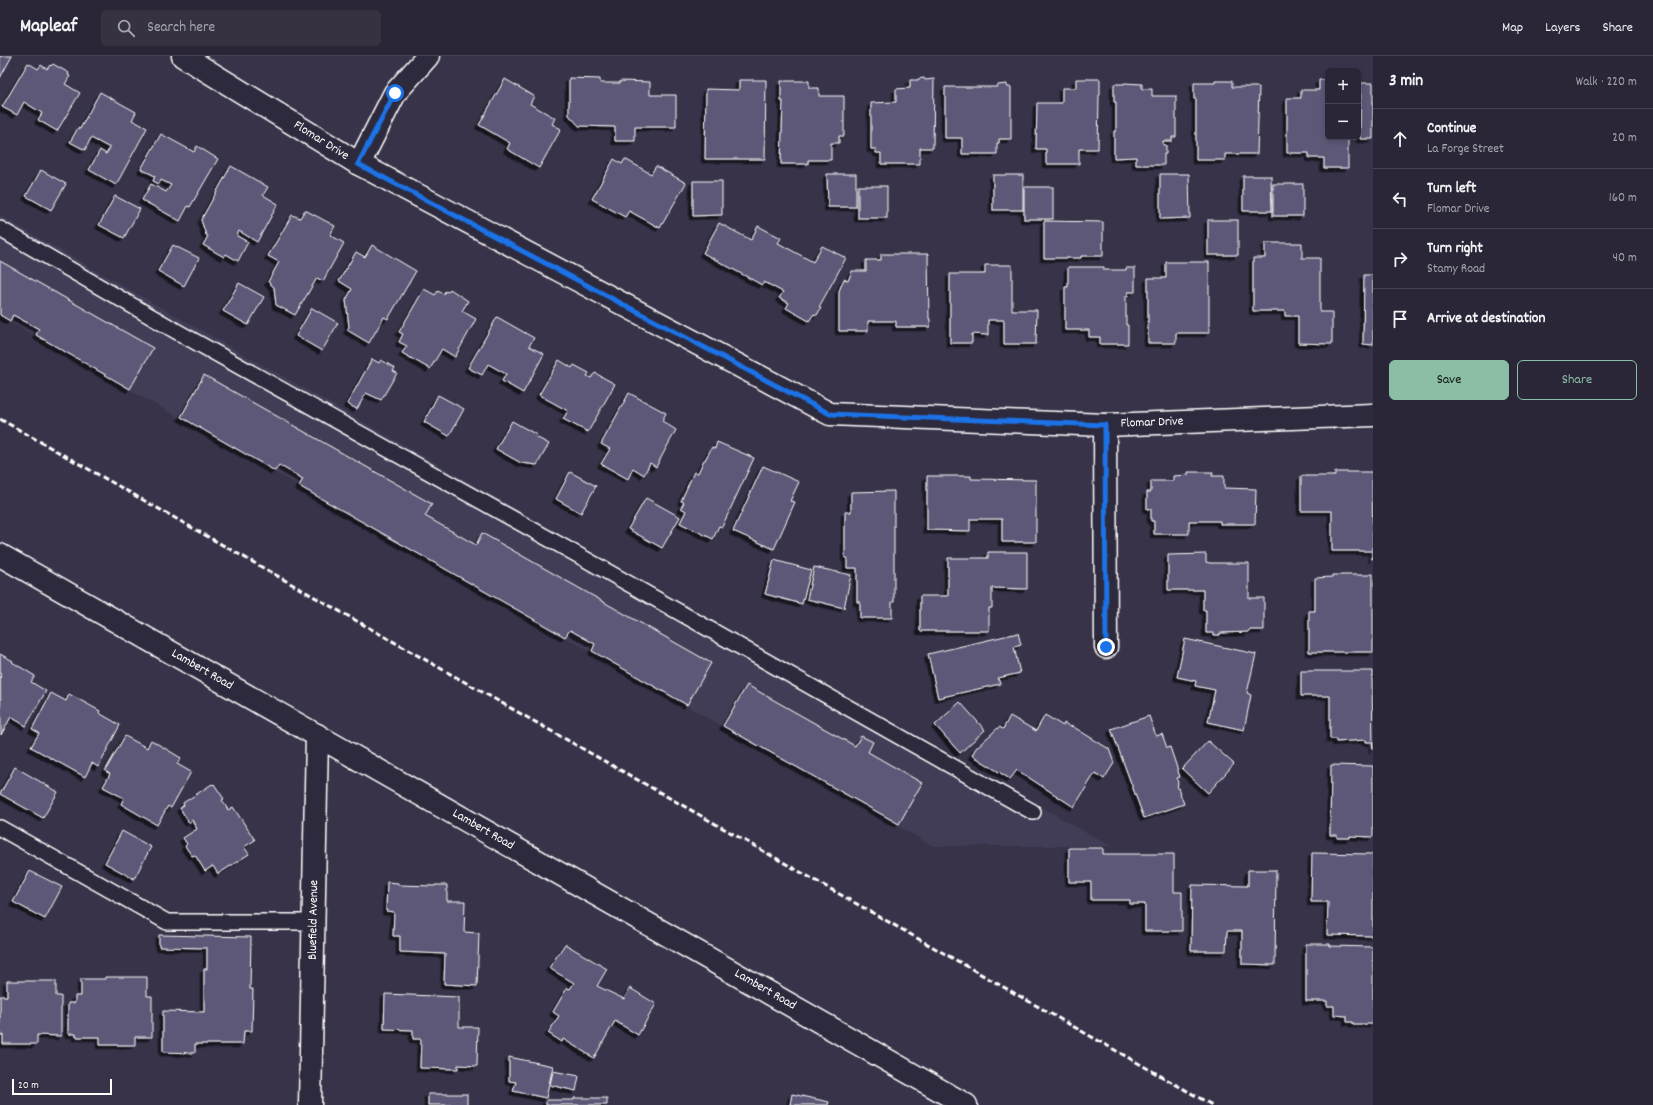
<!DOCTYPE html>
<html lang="en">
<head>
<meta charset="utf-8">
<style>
	body { margin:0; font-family:Dekko,sans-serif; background:#363242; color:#f1f3f6 }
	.controls { position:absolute; right:12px; top:12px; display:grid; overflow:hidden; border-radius:6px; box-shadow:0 2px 6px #0003 }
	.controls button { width:36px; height:36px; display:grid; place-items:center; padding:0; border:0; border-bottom:1px solid #464352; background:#2a2637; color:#f1f3f6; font:20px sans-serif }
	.scale { position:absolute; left:12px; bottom:10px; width:100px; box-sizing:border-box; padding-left:4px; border:2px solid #fff; border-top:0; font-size:11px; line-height:14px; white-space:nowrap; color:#fff; -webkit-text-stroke:3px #2f2a3d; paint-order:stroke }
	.stop { position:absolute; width:12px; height:12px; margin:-9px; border:3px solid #1a73e8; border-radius:50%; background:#fff }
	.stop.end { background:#1a73e8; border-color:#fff; box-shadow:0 1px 4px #0008 }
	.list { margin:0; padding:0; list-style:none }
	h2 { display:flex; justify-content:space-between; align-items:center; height:52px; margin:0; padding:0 16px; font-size:17px }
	h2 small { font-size:13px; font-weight:400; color:#a5a5ad }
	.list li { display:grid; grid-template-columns:26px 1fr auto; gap:12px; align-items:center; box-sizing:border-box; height:60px; padding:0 16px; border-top:1px solid #464352 }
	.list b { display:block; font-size:15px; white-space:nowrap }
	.list p { margin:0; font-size:13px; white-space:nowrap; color:#a5a5ad }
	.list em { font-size:13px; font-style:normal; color:#a5a5ad }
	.actions { display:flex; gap:8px; padding:12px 16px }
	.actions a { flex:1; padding:9px 0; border:1px solid #8abfa5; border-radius:6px; text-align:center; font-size:14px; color:#8abfa5 }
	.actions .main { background:#8abfa5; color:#111 }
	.icon { flex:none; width:22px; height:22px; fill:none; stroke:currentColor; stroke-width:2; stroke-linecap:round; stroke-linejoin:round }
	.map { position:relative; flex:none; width:1373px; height:1049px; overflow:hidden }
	header { display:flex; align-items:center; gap:24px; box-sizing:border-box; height:56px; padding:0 20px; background:#2a2637; border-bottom:1px solid #464352 }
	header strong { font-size:19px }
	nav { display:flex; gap:22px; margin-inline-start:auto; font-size:14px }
	.search { width:280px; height:36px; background:#363242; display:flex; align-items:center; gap:10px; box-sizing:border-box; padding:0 14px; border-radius:6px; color:#a5a5ad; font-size:15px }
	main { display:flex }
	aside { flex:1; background:#2a2637 }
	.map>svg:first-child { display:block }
	.built { fill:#433e57 }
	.building { fill:#5d5977; stroke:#fff; filter:url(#shadow) }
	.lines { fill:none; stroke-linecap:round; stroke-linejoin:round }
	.lane-casing { stroke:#fff; stroke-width:18 }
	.street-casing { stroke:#fff; stroke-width:25 }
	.secondary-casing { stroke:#fff; stroke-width:25 }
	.lane { stroke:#2f2a3d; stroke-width:15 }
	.street { stroke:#2f2a3d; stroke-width:22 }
	.secondary { stroke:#2f2a3d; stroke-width:22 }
	.rail { stroke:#fff; stroke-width:3; stroke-dasharray:6 3; stroke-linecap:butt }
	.route { stroke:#1a73e8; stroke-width:5 }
	.labels { text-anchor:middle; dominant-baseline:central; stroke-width:4; stroke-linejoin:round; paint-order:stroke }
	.street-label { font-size:13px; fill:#fff; stroke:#2f2a3d }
</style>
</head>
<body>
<header>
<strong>Mapleaf</strong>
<div class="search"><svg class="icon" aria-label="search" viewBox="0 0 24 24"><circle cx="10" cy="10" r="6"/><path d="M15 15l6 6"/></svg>Search here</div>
<nav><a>Map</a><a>Layers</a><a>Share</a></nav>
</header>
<main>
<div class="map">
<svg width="1373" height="1049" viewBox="0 0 1373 1049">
	<defs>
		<filter id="shadow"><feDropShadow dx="-3.5" dy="3.5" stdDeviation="0" flood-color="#0009"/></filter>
	</defs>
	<rect width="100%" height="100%" fill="#383349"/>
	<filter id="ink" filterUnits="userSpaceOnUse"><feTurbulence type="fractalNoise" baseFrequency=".025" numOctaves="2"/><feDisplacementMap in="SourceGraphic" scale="8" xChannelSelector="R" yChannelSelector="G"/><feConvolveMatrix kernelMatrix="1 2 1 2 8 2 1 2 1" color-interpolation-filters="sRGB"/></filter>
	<g filter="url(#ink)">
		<polygon class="built" points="0,160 1110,790 933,790 0,260"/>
		<g class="building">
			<polygon points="0,0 12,0 0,22"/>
			<polygon points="28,7 38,13 41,9 47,13 50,9 51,10 53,8 69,17 68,19 70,20 65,28 80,37 57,75 38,64 42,57 24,46 17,59 2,51"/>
			<polygon points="1325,21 1328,21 1328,81 1348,81 1348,112 1324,112 1324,102 1309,102 1309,97 1287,97 1287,42 1301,42 1301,34 1319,34 1319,24 1325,24"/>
			<polygon points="569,22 600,23 600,27 620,27 620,25 650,26 650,39 676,39 676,71 635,71 635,85 615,85 615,71 579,70 569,59"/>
			<polygon points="924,22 925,24 934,23 933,92 920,92 920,108 881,108 881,97 876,97 876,93 871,93 871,47 896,46 896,33 910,32 910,24 918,24 918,23"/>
			<polygon points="505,23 534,40 530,48 555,62 552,68 561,73 539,112 507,93 510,87 479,69"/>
			<polygon points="1076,23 1100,23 1100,39 1099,39 1098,93 1079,93 1079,108 1046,108 1046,93 1036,93 1037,47 1062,47 1062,32 1076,32"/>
			<polygon points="739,24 766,24 765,103 705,103 706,33 739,34"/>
			<polygon points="781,25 809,25 809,32 819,32 819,40 844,40 844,80 839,80 839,87 831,87 831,104 808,104 808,108 781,108 783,45 781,45"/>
			<polygon points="1215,25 1232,25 1232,31 1259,31 1257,98 1225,98 1225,104 1196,104 1196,43 1194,43 1194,27 1215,27"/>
			<polygon points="1124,27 1142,28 1142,33 1152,33 1152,40 1176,40 1176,81 1172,81 1172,85 1163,85 1163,89 1166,89 1166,98 1164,98 1164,109 1136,109 1136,101 1114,102 1114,75 1116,75 1116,46 1114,46 1114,28 1124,28"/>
			<polygon points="1361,27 1373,27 1373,83 1360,83"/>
			<polygon points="1007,28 1007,31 1011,31 1011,83 999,83 999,87 997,87 997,98 962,98 962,82 945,82 945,31 997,31 997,29"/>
			<polygon points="100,36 136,56 132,64 147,72 116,129 89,114 100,94 106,98 110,92 91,82 85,94 70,86 78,72 80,73"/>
			<polygon points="161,78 194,96 197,90 218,103 190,151 188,150 180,165 142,144 151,128 166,136 171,129 161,124 159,128 153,125 155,120 141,113"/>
			<polygon points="614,103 622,108 625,103 651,118 656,110 686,127 660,172 629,155 625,161 592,143"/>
			<polygon points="231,110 268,131 263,139 278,148 257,186 239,175 237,180 248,186 238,205 226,198 224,201 203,189 208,180 206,179 201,164"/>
			<polygon points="41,114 66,128 51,154 26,140"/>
			<polygon points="827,118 856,118 856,151 828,151"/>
			<polygon points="1160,118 1189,118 1190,162 1160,163"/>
			<rect x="993" y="119" width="30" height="35"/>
			<polygon points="1243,120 1271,120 1272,155 1243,155"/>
			<polygon points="693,125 722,125 722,159 693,160"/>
			<rect x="1273" y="128" width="30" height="32"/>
			<rect x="858" y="130" width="29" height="32"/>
			<rect x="1024" y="131" width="29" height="32"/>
			<polygon points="115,140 140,153 124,182 99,169"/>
			<polygon points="305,154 335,170 330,179 344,187 323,225 317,222 295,259 276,249 274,231 268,226 279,206 268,200 292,159 300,162"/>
			<rect x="1208" y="164" width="30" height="35"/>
			<polygon points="1044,165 1103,166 1103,200 1081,200 1081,202 1044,202"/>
			<polygon points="719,167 751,184 758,170 781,182 778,187 813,206 822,190 846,202 819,251 821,252 817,259 814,258 809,265 786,252 789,247 779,242 783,236 764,226 762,229 703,197"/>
			<polygon points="1265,187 1302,187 1302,202 1320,202 1320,256 1332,256 1332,288 1298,287 1298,260 1285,260 1285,255 1253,255 1253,202 1265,202"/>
			<polygon points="173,189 199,202 184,230 158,215"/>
			<polygon points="372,189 416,215 388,263 384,261 369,287 347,274 349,271 346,244 352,233 339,225 356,196 365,201"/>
			<polygon points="881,198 928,198 929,263 930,263 930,271 896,271 896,265 868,265 868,275 839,275 839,235 844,223 848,225 852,215 866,215 866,204 881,204"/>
			<polygon points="0,205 153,292 130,333 36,279 39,273 13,259 10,265 0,259"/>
			<polygon points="1166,206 1209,206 1209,277 1176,277 1176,287 1148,287 1148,222 1166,222"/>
			<polygon points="985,209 1012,209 1012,254 1037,254 1036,288 1004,288 1004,264 988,264 988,279 972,278 972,287 950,287 950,218 985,218"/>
			<polygon points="1068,211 1104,211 1104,214 1126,214 1126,212 1135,212 1135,236 1128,236 1128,240 1126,240 1126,269 1128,269 1128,288 1100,288 1100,281 1089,281 1089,274 1065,274 1065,231 1068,231"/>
			<polygon points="1364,219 1373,219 1373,289 1363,288"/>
			<polygon points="239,227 264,241 248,269 223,255"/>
			<polygon points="424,233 435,239 438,235 444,238 445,235 448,236 450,233 468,245 462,255 476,263 455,301 442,293 430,313 402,297 407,290 399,286 403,278 399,276"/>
			<polygon points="312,252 338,267 322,295 296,280"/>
			<polygon points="497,261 534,282 529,290 544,298 523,337 502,325 506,318 488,308 482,319 468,312"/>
			<polygon points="372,303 379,307 381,304 395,312 393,315 397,317 381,344 366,337 357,353 347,348"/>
			<polygon points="559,304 572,312 574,309 589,317 587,320 591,322 595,317 615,328 588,376 563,363 568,355 539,339"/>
			<polygon points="204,319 432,448 425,460 476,489 482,477 711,607 687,649 592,595 595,588 570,574 565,581 299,430 303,423 279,409 275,415 181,361"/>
			<polygon points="629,337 666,357 662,365 676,374 656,411 650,407 644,419 633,412 628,423 601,408 610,393 601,388"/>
			<polygon points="438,339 464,353 449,380 424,366"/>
			<polygon points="512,365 537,379 536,381 549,388 537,409 521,407 496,393"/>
			<polygon points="717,386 754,402 722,471 719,470 713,483 680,467 686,455 681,452 684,446 681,445 694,416 698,417 704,404 705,404 712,391 715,393"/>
			<polygon points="763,410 799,426 790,445 795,446 774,493 733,475"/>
			<polygon points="570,416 596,430 581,457 556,443"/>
			<polygon points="1188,416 1213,416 1212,420 1224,420 1224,432 1256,433 1255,468 1220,468 1220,465 1189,465 1189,478 1154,478 1154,465 1151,465 1151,453 1147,453 1147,436 1151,436 1151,425 1173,425 1173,420 1188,419"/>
			<polygon points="1335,416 1372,416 1373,503 1372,503 1372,495 1332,495 1332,455 1301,455 1301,420 1335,420"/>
			<polygon points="927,420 971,420 971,423 1036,424 1036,486 1002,486 1002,463 970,463 970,475 927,474"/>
			<polygon points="894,435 894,546 892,546 892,562 860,562 860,546 857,546 857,512 847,512 847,502 845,502 845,456 851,456 851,436"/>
			<polygon points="646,442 680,461 662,492 628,473"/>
			<polygon points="988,496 1027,496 1027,533 992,532 992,552 989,552 989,575 920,575 920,540 948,540 948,502 988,502"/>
			<polygon points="1206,498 1206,506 1210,507 1249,507 1249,542 1264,542 1264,574 1249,574 1249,576 1220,577 1220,579 1214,579 1214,577 1206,577 1206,554 1203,554 1203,534 1168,534 1168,499"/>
			<polygon points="774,504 811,514 802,548 765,538"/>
			<polygon points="814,511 851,519 844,552 807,543"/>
			<polygon points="1370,518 1373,518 1373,596 1309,596 1309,555 1315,555 1315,522 1332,521 1332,519 1370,519"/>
			<polygon points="1018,577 1021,589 1014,591 1020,617 998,622 1000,628 938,642 928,598"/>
			<polygon points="1185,583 1256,598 1247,637 1251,639 1244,674 1208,666 1215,634 1195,630 1196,625 1177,621"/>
			<polygon points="0,598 13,605 12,606 35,620 31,626 46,635 26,670 11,661 1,679"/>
			<polygon points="1301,615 1373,615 1373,621 1372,621 1373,693 1372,686 1366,686 1366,684 1336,686 1336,683 1330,683 1330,640 1301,640"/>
			<polygon points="747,629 855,690 861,680 873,686 868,696 922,727 899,768 723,670"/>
			<polygon points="51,637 66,645 69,638 100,655 99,657 120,669 98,711 92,707 85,721 31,691 39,677 32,673"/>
			<polygon points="960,646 985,674 960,697 935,669"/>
			<polygon points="1045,659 1063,670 1064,667 1071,671 1072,670 1109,693 1114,707 1104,723 1095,717 1074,751 1017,714 1010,723 972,699 976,692 999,671 1003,673 1010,660 1036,675"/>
			<polygon points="1149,660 1156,680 1162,678 1167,692 1170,691 1180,721 1177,722 1178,728 1177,729 1184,748 1144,762 1111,673"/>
			<polygon points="125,680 147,692 151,684 181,702 177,708 191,716 171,752 168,750 157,769 121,748 124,742 103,731 110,718 105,715"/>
			<polygon points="1208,685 1234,708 1208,737 1182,713"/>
			<polygon points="1331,709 1373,710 1373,781 1350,780 1350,782 1337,782 1337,779 1330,779"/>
			<polygon points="15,711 58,736 43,762 0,738"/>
			<polygon points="212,728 213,729 214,728 224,743 222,744 228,754 233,751 255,784 244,791 249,798 218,818 213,810 205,815 195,799 192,800 185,790 187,788 183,782 197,773 192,764 189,767 180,752 184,749 183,747"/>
			<polygon points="122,775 151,791 134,823 105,807"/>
			<polygon points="1069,792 1103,792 1103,798 1174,798 1174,836 1182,836 1182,875 1145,875 1145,848 1130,848 1130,844 1091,844 1091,826 1069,826"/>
			<polygon points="1312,797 1373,798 1373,880 1327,879 1328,846 1311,846"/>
			<polygon points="1248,814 1276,814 1275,909 1242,908 1242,875 1227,875 1226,895 1191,895 1192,829 1248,830"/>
			<polygon points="30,815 62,831 45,863 13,846"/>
			<polygon points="387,826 398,827 398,829 435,830 435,829 447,829 447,845 465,845 464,876 479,877 477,930 444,928 445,898 400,896 400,880 393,880 394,856 386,855"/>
			<polygon points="159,879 251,881 250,933 253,933 252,975 244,975 243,988 195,988 195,997 163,996 163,955 204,956 204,913 207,913 207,892 159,891"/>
			<polygon points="565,888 607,913 597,930 624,943 630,932 656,948 638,979 615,965 594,1002 563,983 562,986 548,977 559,960 553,956 567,932 570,933 574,927 549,912"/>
			<polygon points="1306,888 1330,888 1330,890 1373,891 1373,968 1353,968 1353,966 1347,966 1347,960 1334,959 1334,950 1327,950 1327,945 1306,945"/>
			<polygon points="105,921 147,921 147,940 152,940 152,981 135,981 135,989 100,989 100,981 76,981 76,978 68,978 68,947 75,947 75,940 81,940 81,923 105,923"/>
			<polygon points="7,925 56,925 56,940 61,940 61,980 37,979 37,988 3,988 3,979 0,979 0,940 7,940"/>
			<polygon points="385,938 459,941 459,971 478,971 477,1010 458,1009 458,1013 420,1012 421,983 413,983 413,974 384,973"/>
			<polygon points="509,1001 553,1010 546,1042 513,1035 516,1026 509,1025"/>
			<polygon points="553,1015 579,1020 576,1035 550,1029"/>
			<rect x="428" y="1038" width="39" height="11"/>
			<polygon points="792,1038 829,1046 828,1049 790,1049"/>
			<polygon points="574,1042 607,1042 607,1049 546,1049 546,1044 574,1044"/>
		</g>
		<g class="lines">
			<defs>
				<g id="lane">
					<polyline points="0,173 176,275 585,503 1033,756"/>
					<polyline points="0,772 167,866 314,866"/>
				</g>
				<g id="street">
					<polyline points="183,0 359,108 830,358 1105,369 1373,359"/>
					<polyline points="359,108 395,37 428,0"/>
					<polyline points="1105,369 1106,591"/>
					<polyline points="310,1049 317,679"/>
				</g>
				<polyline id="secondary" points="0,499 966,1049"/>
			</defs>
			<use href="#lane" class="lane-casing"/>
			<use href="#street" class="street-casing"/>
			<use href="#secondary" class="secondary-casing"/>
			<use href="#lane" class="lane"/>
			<use href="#street" class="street"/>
			<use href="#secondary" class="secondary"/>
			<polyline class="rail" points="0,363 1212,1049"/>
		</g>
	</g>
	<g class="lines" filter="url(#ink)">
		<polyline class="route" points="395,37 358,108 830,358 1105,369 1106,591"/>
	</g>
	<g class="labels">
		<g class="street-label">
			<text transform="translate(321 85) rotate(32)">Flomar Drive</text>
			<text transform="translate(1152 367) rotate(-2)">Flomar Drive</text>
			<text transform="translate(202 614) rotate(30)">Lambert Road</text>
			<text transform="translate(483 774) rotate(30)">Lambert Road</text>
			<text transform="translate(314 864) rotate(-89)">Bluefield Avenue</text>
			<text transform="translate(765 934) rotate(30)">Lambert Road</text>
		</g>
	</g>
</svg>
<div class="controls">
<button>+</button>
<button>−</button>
</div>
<div class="scale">20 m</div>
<div class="stop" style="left:395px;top:37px"></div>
<div class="stop end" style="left:1106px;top:591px"></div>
</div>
<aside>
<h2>3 min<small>Walk · 220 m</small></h2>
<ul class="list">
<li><svg class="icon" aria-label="ahead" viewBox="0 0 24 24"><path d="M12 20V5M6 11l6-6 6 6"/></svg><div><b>Continue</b><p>La Forge Street</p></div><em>20 m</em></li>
<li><svg class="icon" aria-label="left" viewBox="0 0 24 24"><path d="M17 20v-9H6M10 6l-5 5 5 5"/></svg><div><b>Turn left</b><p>Flomar Drive</p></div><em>160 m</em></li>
<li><svg class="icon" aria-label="right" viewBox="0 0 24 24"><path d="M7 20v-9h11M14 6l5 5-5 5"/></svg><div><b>Turn right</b><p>Stamy Road</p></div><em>40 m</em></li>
<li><svg class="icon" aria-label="arrive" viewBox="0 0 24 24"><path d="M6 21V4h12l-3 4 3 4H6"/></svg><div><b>Arrive at destination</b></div></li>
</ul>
<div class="actions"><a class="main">Save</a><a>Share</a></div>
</aside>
</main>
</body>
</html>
